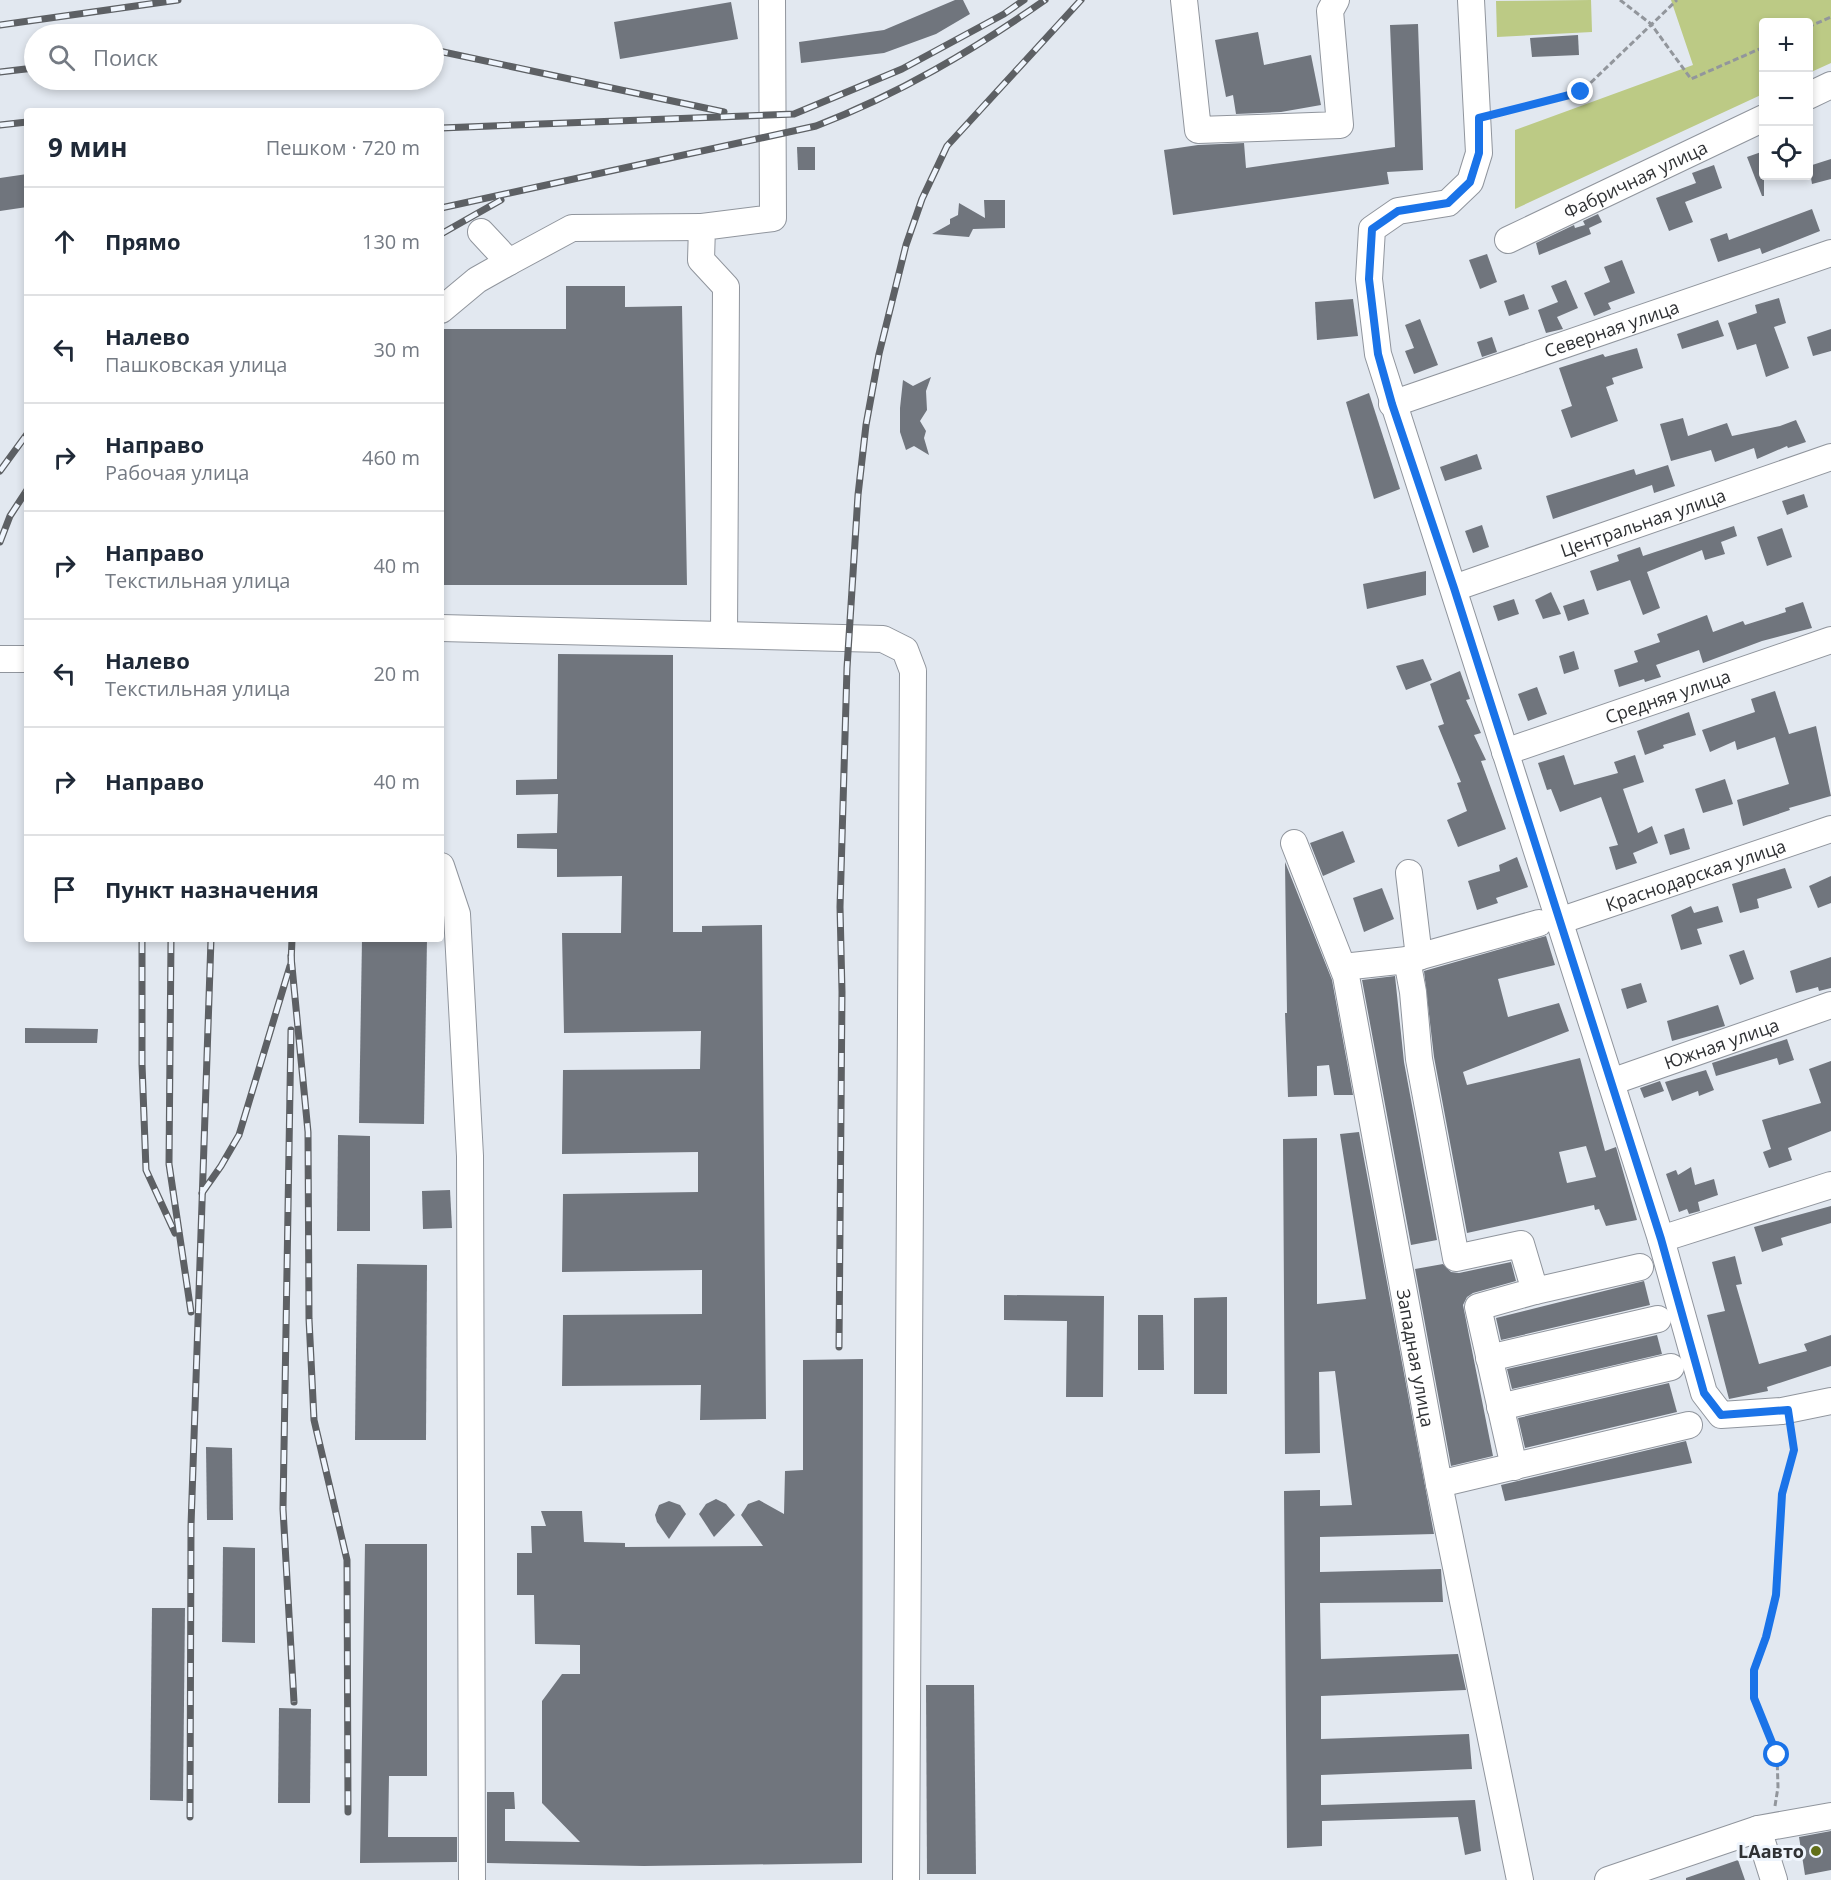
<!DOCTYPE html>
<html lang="ru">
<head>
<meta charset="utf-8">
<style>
	body { margin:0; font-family:"Open Sans",sans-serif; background:#f6f6f7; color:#1f2937 }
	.controls { position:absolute; right:18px; top:18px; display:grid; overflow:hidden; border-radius:6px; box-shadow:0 3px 9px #0003 }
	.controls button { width:54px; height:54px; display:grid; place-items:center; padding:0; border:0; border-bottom:2px solid #e0e1e3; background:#fff; color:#1f2937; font:30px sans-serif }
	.stop { position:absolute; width:18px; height:18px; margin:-14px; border:4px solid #1a73e8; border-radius:50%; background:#fff }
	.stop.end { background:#1a73e8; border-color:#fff; box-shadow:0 2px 6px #0008 }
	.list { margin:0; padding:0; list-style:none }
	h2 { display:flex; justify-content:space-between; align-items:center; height:78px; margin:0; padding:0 24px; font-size:26px }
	h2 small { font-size:20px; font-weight:400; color:#747a83 }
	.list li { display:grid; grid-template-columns:39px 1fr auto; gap:18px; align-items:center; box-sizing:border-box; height:108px; padding:0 24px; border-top:2px solid #e0e1e3 }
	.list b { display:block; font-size:22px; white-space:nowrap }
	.list p { margin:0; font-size:20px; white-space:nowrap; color:#747a83 }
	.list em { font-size:20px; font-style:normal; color:#747a83 }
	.icon { flex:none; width:33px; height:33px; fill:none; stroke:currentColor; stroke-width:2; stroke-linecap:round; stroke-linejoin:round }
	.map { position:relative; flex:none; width:1831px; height:1880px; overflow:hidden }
	.search { position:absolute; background:#fff; box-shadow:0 3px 9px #0003; left:24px; top:24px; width:420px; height:66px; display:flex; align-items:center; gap:15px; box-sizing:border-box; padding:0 21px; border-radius:33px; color:#747a83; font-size:22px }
	.panel { position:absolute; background:#fff; box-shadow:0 3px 9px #0003; left:24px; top:108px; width:420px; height:834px; border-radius:6px }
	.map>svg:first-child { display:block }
	.green { fill:#bcca85 }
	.building { fill:#70757d; fill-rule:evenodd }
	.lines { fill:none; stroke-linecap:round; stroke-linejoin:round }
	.minor-casing { stroke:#90959d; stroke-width:28 }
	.path { stroke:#92969c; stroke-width:3; stroke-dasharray:6 3; stroke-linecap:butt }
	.minor { stroke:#fff; stroke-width:26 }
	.rail-casing { stroke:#5d6064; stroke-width:7 }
	.rail { stroke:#eff5fd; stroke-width:4.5; stroke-dasharray:14; stroke-linecap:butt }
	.route { stroke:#1a73e8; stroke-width:8 }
	.poi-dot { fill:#626f18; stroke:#eff5fd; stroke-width:2 }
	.labels { text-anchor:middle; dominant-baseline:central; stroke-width:6; stroke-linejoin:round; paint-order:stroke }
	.street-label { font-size:18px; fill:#2f3134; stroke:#eff5fd }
	.poi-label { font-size:18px; font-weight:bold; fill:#2f3134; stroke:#eff5fd; text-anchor:end }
</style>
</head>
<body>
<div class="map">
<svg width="1831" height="1880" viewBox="0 0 1831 1880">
	<rect width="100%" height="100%" fill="#e2e8f0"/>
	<g class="green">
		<polygon points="1591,0 1592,32 1497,37 1496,1"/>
		<polygon points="1671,0 1831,0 1831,63 1809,73 1808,22 1764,22 1763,94 1515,209 1515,130 1693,65"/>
	</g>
	<g class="building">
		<polygon points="955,0 963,0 970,14 936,34 884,53 801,63 799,42 884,30"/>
		<polygon points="731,2 738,39 620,59 614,22"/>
		<polygon points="1418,24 1423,170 1387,172 1389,184 1173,215 1164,150 1198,145 1244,143 1246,168 1395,147 1390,25"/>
		<polygon points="1258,32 1264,65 1311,55 1321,105 1281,112 1236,114 1233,95 1226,97 1215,40"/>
		<polygon points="1578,35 1579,55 1532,57 1530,38"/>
		<polygon points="797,147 815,147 815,170 798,170"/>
		<polygon points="1764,151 1764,196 1762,196 1747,157"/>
		<polygon points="1831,159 1831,179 1812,184 1809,166"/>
		<polygon points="1714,165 1722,188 1685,202 1693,222 1669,231 1656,198 1696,183 1692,173"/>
		<polygon points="27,174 27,207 0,211 0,178"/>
		<polygon points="984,200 1005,200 1005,228 973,229 969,237 932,234 950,224 950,219 958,215 959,203 985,218"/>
		<polygon points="1812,209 1820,231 1762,254 1760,248 1718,262 1710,239 1727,233 1729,240"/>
		<polygon points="1598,214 1602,222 1589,228 1591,234 1539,255 1536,243 1574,225 1575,228 1585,225 1583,221"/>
		<polygon points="1487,254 1497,282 1480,289 1469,260"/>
		<polygon points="1622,260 1635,293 1608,303 1611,309 1594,316 1584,293 1610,282 1604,267"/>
		<polygon points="1566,280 1578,308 1557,317 1563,329 1546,333 1538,310 1558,302 1551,286"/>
		<polygon points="566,286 625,286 625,307 682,306 687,585 441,585 441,329 566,329"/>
		<polygon points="1524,294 1529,309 1509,316 1504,301"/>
		<polygon points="1779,298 1786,323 1774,327 1789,368 1766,377 1756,344 1737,350 1728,323 1757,313 1755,305"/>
		<polygon points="1353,299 1358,336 1317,340 1315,302"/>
		<polygon points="1420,319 1438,365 1414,374 1405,351 1414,348 1405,325"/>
		<polygon points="1718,320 1724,336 1682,349 1677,334"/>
		<polygon points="1831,329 1831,351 1813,356 1807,337"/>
		<polygon points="1492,337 1497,352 1482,357 1477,342"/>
		<polygon points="1637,348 1643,368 1612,378 1614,384 1606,387 1618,421 1571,438 1561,410 1572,406 1559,368 1603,354 1605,357"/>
		<polygon points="931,377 926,391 927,410 920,421 926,431 924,438 929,455 914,446 906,450 900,432 900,408 903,380 913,386"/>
		<polygon points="1369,393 1400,489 1374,499 1346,402"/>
		<polygon points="1683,418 1688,436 1727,423 1732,436 1780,426 1796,420 1806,442 1788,448 1787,446 1757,459 1754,448 1715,462 1711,450 1671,461 1660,424"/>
		<polygon points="1477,454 1482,469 1445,481 1440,467"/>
		<polygon points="1668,465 1675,486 1654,493 1652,485 1553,519 1546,496 1634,469 1636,475"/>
		<polygon points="1804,494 1808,507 1787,515 1782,501"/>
		<polygon points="1482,525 1489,547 1473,553 1465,531"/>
		<polygon points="1734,526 1737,536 1721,542 1725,554 1705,560 1702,550 1647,572 1660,608 1643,615 1630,580 1597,591 1590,571 1619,561 1617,555 1640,547 1643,556"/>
		<polygon points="1782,528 1792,557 1767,566 1757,537"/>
		<polygon points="1426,571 1426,595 1367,609 1363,584"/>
		<polygon points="1551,592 1561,614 1543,619 1535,600"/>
		<polygon points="1514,599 1519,614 1498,621 1493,606"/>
		<polygon points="1584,599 1589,614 1568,621 1563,606"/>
		<polygon points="1803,602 1812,628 1762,641 1703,663 1699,650 1656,665 1661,677 1645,682 1644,679 1619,687 1614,670 1638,662 1634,651 1660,642 1657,634 1707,615 1713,632 1743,621 1745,625 1786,612 1785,608"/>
		<polygon points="1574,651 1579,669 1564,674 1559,656"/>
		<polygon points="558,654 673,655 673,932 702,932 702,926 762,925 766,1419 700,1420 701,1385 562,1386 563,1315 702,1314 702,1270 562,1272 563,1194 698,1192 698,1152 562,1154 563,1070 700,1069 701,1031 564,1033 562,933 621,933 622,876 557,877 557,849 517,848 517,834 557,833 558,794 516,795 516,780 557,779"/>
		<polygon points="1423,659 1432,680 1406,690 1396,666"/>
		<polygon points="1460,671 1470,699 1466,700 1481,733 1474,735 1486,760 1481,761 1506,829 1458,847 1447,820 1467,811 1457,783 1461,782 1438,726 1444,724 1430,684"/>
		<polygon points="1537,687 1547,714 1528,721 1518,694"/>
		<polygon points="1775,691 1789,734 1816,726 1831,796 1789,808 1790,810 1743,826 1737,800 1789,784 1775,737 1737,750 1735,741 1710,752 1702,730 1755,712 1751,699"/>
		<polygon points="1689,712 1696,735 1663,745 1664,748 1645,755 1637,731"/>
		<polygon points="1564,755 1574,785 1618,773 1614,762 1635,755 1644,782 1623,789 1638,833 1652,826 1658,843 1633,853 1637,863 1616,870 1609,847 1618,845 1601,797 1560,812 1551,789 1547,790 1538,763"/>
		<polygon points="1725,779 1733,804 1703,813 1695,789"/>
		<polygon points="1684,828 1690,849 1670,855 1664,835"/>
		<polygon points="1343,831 1355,862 1323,876 1310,843"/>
		<polygon points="1517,857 1528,887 1496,898 1498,903 1477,910 1468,881 1500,871 1499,865"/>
		<polygon points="1285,862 1332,980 1353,1095 1334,1095 1329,1065 1317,1066 1317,1096 1288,1097 1285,1013 1287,1013"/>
		<polygon points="1785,868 1792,888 1757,899 1759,908 1740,913 1732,884"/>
		<polygon points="1831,876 1831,903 1818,908 1809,886"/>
		<polygon points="1382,888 1394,919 1364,932 1353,898"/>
		<polygon points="1691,906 1694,913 1718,906 1723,922 1697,929 1702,944 1681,950 1671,915"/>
		<path d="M 1546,936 L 1555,965 L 1498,979 L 1508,1017 L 1559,1003 L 1569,1031 L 1463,1072 L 1467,1085 L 1580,1058 L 1605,1151 L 1616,1147 L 1637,1220 L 1606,1226 L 1599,1209 L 1595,1210 L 1594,1205 L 1467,1233 L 1434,1057 L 1424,971 ZM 1586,1146 L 1596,1177 L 1567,1183 L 1559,1152 Z"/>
		<polygon points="362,939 427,939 424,1124 359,1123"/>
		<polygon points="1744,950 1754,979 1740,985 1729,955"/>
		<polygon points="1831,957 1831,988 1819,991 1818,987 1796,993 1790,971"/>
		<polygon points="1395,976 1404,1062 1437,1240 1411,1245 1362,980"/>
		<polygon points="1641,983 1647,1002 1627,1009 1621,989"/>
		<polygon points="1718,1005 1725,1026 1672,1041 1667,1021"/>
		<polygon points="25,1028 98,1029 97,1043 25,1043"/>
		<polygon points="1787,1039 1794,1060 1779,1065 1777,1058 1716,1076 1712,1063"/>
		<polygon points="1831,1061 1831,1131 1788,1148 1792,1160 1769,1168 1763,1152 1771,1149 1762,1120 1821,1103 1809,1069"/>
		<polygon points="1706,1070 1714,1090 1699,1096 1698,1091 1672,1101 1665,1082"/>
		<polygon points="1660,1081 1664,1091 1644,1098 1640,1088"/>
		<polygon points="1359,1132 1434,1534 1320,1537 1320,1572 1441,1569 1443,1602 1320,1603 1321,1659 1458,1654 1466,1690 1321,1696 1321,1739 1469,1734 1472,1769 1321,1775 1321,1805 1475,1800 1481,1851 1465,1855 1458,1817 1322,1821 1322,1846 1287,1848 1284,1491 1320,1490 1320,1506 1352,1505 1335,1371 1319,1372 1320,1453 1285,1454 1283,1139 1317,1138 1317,1304 1366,1299 1340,1134"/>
		<polygon points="338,1135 370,1136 370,1231 337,1231"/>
		<polygon points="1691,1167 1695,1185 1714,1179 1718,1195 1698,1202 1700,1211 1689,1214 1687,1209 1679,1212 1666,1174 1676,1170 1678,1175"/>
		<polygon points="450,1190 452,1228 423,1229 422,1191"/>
		<polygon points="1831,1206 1831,1223 1781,1238 1783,1245 1762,1252 1754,1227"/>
		<polygon points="1735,1256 1742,1284 1736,1285 1759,1364 1807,1351 1804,1344 1831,1335 1831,1366 1767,1387 1768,1391 1729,1399 1707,1315 1725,1311 1712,1262"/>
		<polygon points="1511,1262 1516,1281 1473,1293 1467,1297 1463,1305 1493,1456 1451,1466 1415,1269 1443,1264 1451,1272 1459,1273"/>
		<polygon points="357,1264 427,1265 426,1440 355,1440"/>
		<polygon points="1644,1281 1650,1305 1501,1340 1496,1318"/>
		<polygon points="1004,1295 1104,1296 1103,1397 1066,1397 1067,1321 1004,1320"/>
		<polygon points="1227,1297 1227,1394 1194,1394 1194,1298"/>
		<polygon points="1138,1315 1163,1315 1164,1370 1138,1370"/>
		<polygon points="1657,1335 1662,1354 1512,1389 1507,1369"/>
		<polygon points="863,1359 862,1863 644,1866 487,1863 487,1792 514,1792 515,1809 505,1809 505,1841 580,1842 542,1803 542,1701 562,1674 580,1674 580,1645 535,1644 534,1595 517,1595 517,1553 532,1553 531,1526 546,1526 541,1511 582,1511 584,1542 625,1543 625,1547 763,1546 741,1515 748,1504 759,1500 784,1514 785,1471 803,1470 803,1360"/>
		<polygon points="1669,1383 1677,1412 1525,1448 1518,1418"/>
		<polygon points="1686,1441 1692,1463 1505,1501 1501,1485"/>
		<polygon points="206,1447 232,1448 233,1520 207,1520"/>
		<polygon points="716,1499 726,1504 735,1515 714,1537 699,1514 706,1504"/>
		<polygon points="669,1501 680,1505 686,1514 669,1539 657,1522 655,1515 659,1505"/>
		<polygon points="365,1544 427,1544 427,1776 389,1776 388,1837 457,1837 457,1862 360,1863"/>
		<polygon points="223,1547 255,1548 255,1643 222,1642"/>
		<polygon points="152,1608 185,1608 183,1801 150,1800"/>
		<polygon points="926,1685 974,1685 976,1874 927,1874"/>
		<polygon points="279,1708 311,1709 310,1803 278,1803"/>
		<polygon points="1831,1831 1831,1870 1805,1875 1799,1837"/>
		<polygon points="1738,1860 1745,1880 1686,1880 1686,1878"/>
	</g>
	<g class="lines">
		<defs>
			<g id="minor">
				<polyline points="1184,0 1198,130 1340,125 1330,11 1336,0"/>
				<polyline points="1471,0 1479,153 1470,182 1448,203 1398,211 1372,229 1369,279 1378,354 1661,1239 1704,1393 1721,1415 1782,1411 1831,1401"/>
				<polyline points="1808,96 1831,85"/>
				<polyline points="481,232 509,262 572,228 702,227"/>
				<path id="s1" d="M 1508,240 L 1764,118"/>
				<polyline points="441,310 477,280 509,262"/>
				<path id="s2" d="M 1392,404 L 1831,253"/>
				<path id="s3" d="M 1454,588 L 1831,457"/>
				<polyline points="441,628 883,639 905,650 913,671 906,1880"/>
				<polyline points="724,635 726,287 701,260 702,227 773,218 772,0"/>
				<polyline points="0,659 27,659"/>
				<path id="s4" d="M 1505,752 L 1831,640"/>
				<path id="s5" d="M 1294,843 L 1346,976 L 1439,1484 L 1520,1880"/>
				<polyline points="441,866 457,914 470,1156 472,1880"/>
				<polyline points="1409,873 1419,957"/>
				<path id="s6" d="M 1559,921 L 1831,829"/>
				<polyline points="1407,960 1539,923"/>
				<polyline points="1343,967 1407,960 1413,992 1419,1059 1456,1258 1521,1244 1535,1291 1478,1307 1514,1467"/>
				<path id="s7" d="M 1611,1082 L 1831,1005"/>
				<polyline points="1661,1239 1831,1185"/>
				<polyline points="1535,1291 1640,1267"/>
				<polyline points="1489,1358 1658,1319"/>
				<polyline points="1500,1407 1671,1367"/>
				<polyline points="1439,1484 1689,1425"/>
				<polyline points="1758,1829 1831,1816"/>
				<polyline points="1608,1880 1758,1829 1774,1880"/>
			</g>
		</defs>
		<use href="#minor" class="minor-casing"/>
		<g class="path">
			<polyline points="1620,0 1651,24 1691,79 1764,47"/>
			<polyline points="1808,27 1831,17"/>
			<polyline points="1498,113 1581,92 1677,0"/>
			<polyline points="1775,1806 1778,1787 1777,1755 1754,1698 1754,1670 1766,1637 1776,1595 1782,1494 1794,1450 1791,1429"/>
		</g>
		<use href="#minor" class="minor"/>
		<defs>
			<g id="rail">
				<polyline points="0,25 178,0"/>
				<polyline points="434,50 724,112"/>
				<polyline points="0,72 34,68"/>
				<polyline points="0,125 27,122"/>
				<polyline points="441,128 794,114 902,69 1004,14 1024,0"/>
				<path d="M 441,208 L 816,126 C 899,94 972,51 1045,0"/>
				<polyline points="441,234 501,200"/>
				<polyline points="0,471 27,434"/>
				<polyline points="0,542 10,516 27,490"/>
				<polyline points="142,939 142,1064 146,1170 175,1233"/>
				<polyline points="171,939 169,1164 191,1312"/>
				<polyline points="291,956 308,1132 309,1319 314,1420 347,1560 348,1812"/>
				<polyline points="291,964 292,939"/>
				<polyline points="291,1030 283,1509 294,1702"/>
				<polyline points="202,1193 221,1166 239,1135 290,966"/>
				<polyline points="839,1347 842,992 840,907 847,668 858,495 866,425 879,354 906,245 922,199 947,146 1081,0"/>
				<polyline points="190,1817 191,1526 211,939"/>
			</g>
		</defs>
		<use href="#rail" class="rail-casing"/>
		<use href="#rail" class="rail"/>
	</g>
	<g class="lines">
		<polyline class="route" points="1581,92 1479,118 1479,153 1470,182 1448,203 1398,211 1372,229 1369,279 1378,354 1392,404 1454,588 1661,1239 1704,1393 1721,1415 1788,1410 1794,1450 1782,1494 1776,1595 1766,1637 1754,1670 1754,1698 1777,1755"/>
	</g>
	<circle class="poi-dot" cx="1816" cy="1851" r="6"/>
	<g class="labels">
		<g class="street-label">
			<text stroke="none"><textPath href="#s1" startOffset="141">Фабричная улица</textPath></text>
			<text stroke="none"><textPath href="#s2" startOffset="232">Северная улица</textPath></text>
			<text stroke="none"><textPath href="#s3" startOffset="200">Центральная улица</textPath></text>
			<text stroke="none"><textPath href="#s4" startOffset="172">Средняя улица</textPath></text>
			<text stroke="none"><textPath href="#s6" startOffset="144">Краснодарская улица</textPath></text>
			<text stroke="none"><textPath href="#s7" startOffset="117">Южная улица</textPath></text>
			<text stroke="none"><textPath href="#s5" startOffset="531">Западная улица</textPath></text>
		</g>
		<g class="poi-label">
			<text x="1804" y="1851">LAавто</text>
		</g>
	</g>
</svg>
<div class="controls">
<button>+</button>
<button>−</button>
<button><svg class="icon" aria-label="locate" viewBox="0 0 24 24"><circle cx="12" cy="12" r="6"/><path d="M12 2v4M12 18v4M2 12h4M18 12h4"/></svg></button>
</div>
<div class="stop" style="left:1777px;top:1755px"></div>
<div class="stop end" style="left:1581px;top:92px"></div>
<div class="search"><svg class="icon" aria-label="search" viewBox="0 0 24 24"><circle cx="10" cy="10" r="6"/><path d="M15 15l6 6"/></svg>Поиск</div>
<section class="panel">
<h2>9 мин<small>Пешком · 720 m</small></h2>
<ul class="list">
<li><svg class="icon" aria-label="ahead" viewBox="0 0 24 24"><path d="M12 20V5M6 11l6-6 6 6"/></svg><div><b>Прямо</b></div><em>130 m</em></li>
<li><svg class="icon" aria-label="left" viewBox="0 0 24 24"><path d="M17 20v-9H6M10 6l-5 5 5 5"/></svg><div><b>Налево</b><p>Пашковская улица</p></div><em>30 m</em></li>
<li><svg class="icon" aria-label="right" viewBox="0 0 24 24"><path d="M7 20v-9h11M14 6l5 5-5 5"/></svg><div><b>Направо</b><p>Рабочая улица</p></div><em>460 m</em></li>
<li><svg class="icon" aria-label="right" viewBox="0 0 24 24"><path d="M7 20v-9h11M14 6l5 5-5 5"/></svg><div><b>Направо</b><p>Текстильная улица</p></div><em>40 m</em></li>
<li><svg class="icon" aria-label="left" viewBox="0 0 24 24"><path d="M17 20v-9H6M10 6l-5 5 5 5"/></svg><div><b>Налево</b><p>Текстильная улица</p></div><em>20 m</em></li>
<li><svg class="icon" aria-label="right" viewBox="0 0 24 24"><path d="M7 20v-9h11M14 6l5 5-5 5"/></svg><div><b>Направо</b></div><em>40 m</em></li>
<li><svg class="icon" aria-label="arrive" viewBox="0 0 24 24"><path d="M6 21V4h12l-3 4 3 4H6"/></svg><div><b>Пункт назначения</b></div></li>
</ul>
</section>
</div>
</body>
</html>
